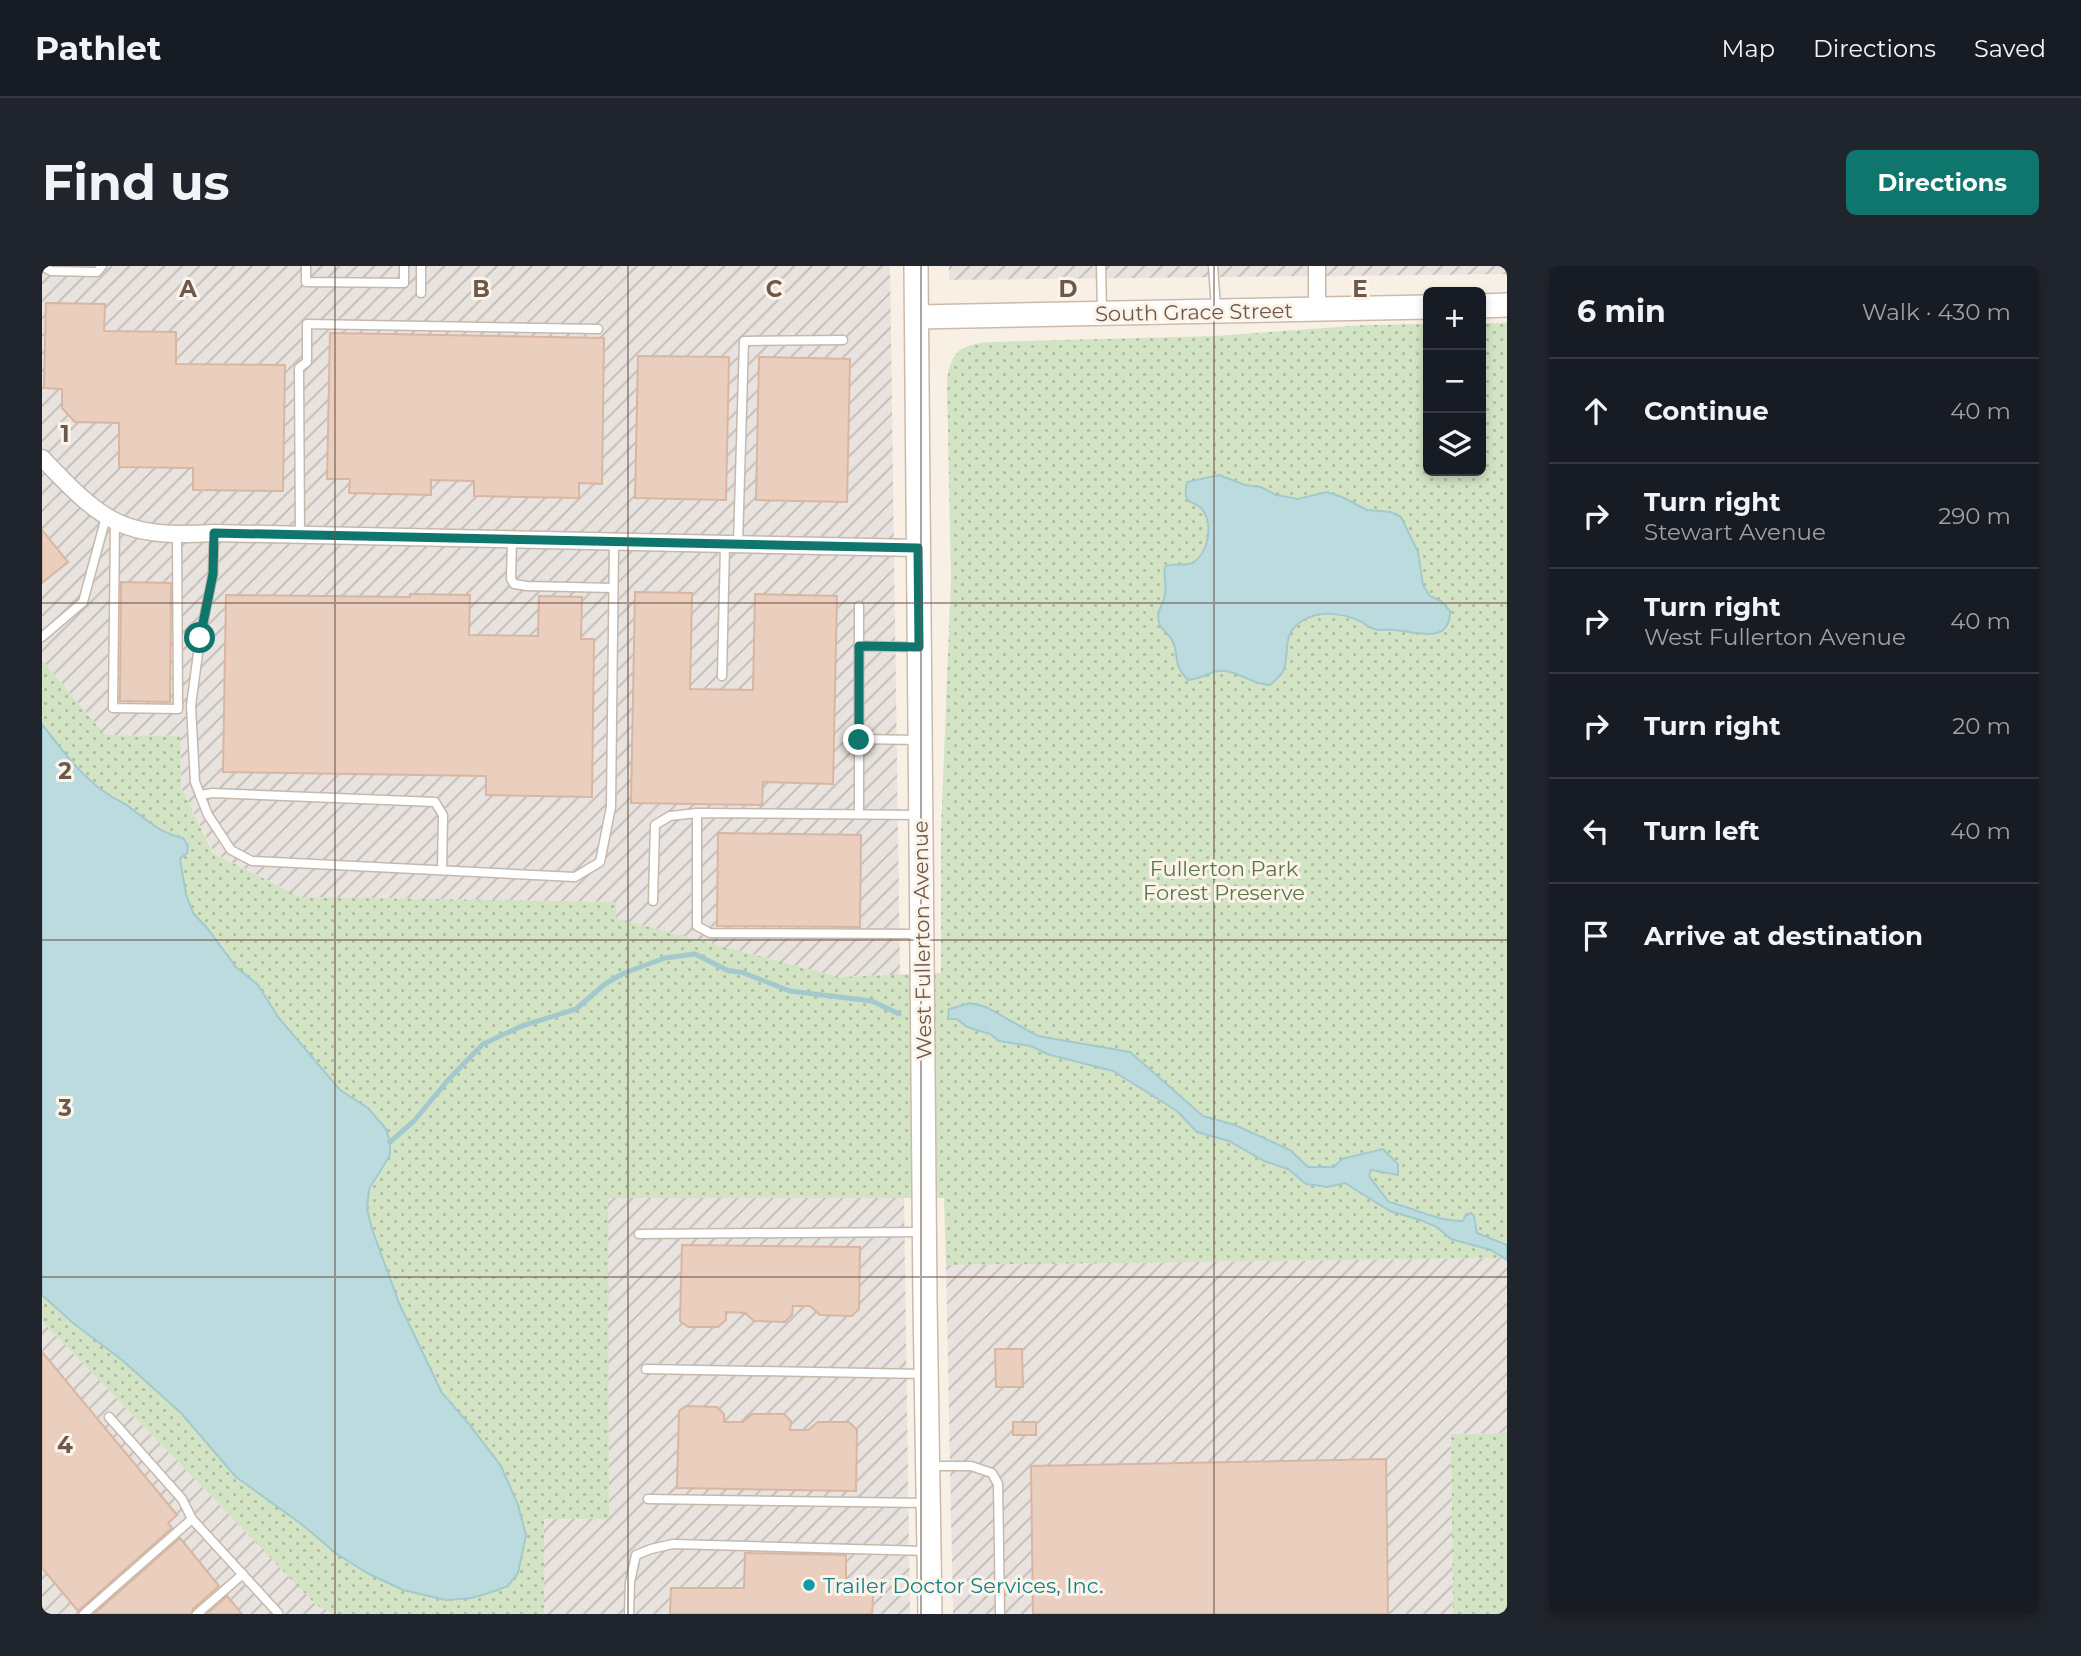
<!DOCTYPE html>
<html lang="en">
<head>
<meta charset="utf-8">
<style>
	body { margin:0; font-family:Montserrat,sans-serif; background:#20242c; color:#f1f3f6 }
	.controls { position:absolute; right:21px; top:21px; display:grid; overflow:hidden; border-radius:10px; box-shadow:0 4px 10px #0003 }
	.controls button { width:63px; height:63px; display:grid; place-items:center; padding:0; border:0; border-bottom:2px solid #363941; background:#171b24; color:#f1f3f6; font:35px sans-serif }
	.stop { position:absolute; width:21px; height:21px; margin:-16px; border:5px solid #0f766e; border-radius:50%; background:#fff }
	.stop.end { background:#0f766e; border-color:#fff; box-shadow:0 2px 7px #0008 }
	.list { margin:0; padding:0; list-style:none }
	h2 { display:flex; justify-content:space-between; align-items:center; height:91px; margin:0; padding:0 28px; font-size:30px }
	h2 small { font-size:23px; font-weight:400; color:#9ea1a6 }
	.list li { display:grid; grid-template-columns:46px 1fr auto; gap:21px; align-items:center; box-sizing:border-box; height:105px; padding:0 28px; border-top:2px solid #363941 }
	.list b { display:block; font-size:26px; white-space:nowrap }
	.list p { margin:0; font-size:23px; white-space:nowrap; color:#9ea1a6 }
	.list em { font-size:23px; font-style:normal; color:#9ea1a6 }
	.icon { flex:none; width:38px; height:38px; fill:none; stroke:currentColor; stroke-width:2; stroke-linecap:round; stroke-linejoin:round }
	.map { position:relative; flex:none; width:1465px; height:1348px; overflow:hidden; border-radius:10px }
	header { display:flex; align-items:center; gap:42px; box-sizing:border-box; height:98px; padding:0 35px; background:#171b24; border-bottom:2px solid #363941 }
	header strong { font-size:33px }
	nav { display:flex; gap:38px; margin-inline-start:auto; font-size:24px }
	.intro { display:flex; align-items:center; justify-content:space-between; box-sizing:border-box; height:168px; padding:0 42px }
	h1 { margin:0; font-size:49px }
	.button { padding:18px 32px; border-radius:10px; background:#0f766e; color:#fff; font-size:24px; font-weight:700 }
	main { display:flex; gap:42px; padding:0 42px }
	aside { flex:1; background:#171b24; border-radius:10px; box-shadow:0 4px 10px #0003 }
	.map>svg:first-child { display:block }
	.industrial { fill:url(#industrial-furrows) }
	.park { fill:url(#park-dots) }
	.water { fill:#bbdbdf; stroke:#a3c9cf; stroke-width:2 }
	.lines { fill:none; stroke-linecap:round; stroke-linejoin:round }
	.stream { stroke:#a3c9cf; stroke-width:5 }
	.building { fill:#eacfbf; stroke:#dab6a2; stroke-width:2 }
	.lane-casing { stroke:#c7b8ac; stroke-width:11 }
	.street-casing { stroke:#c7b8ac; stroke-width:19 }
	.secondary-casing { stroke:#ccbaad; stroke-width:26 }
	.lane { stroke:#fff; stroke-width:8 }
	.street { stroke:#fff; stroke-width:16 }
	.secondary { stroke:#fff; stroke-width:23 }
	.route { stroke:#0f766e; stroke-width:9 }
	.grid { fill:none; stroke:#6d584d; stroke-width:2; stroke-opacity:0.55 }
	.culture-dot { fill:#0f9aa8; stroke:#fcf4e9; stroke-width:2.5 }
	.labels { text-anchor:middle; dominant-baseline:central; stroke-width:6; stroke-linejoin:round; paint-order:stroke }
	.street-label { font-size:21px; fill:#6d584d; stroke:#fcf4e9 }
	.park-label { font-size:21px; fill:#58774a; stroke:#fcf4e9 }
	.culture-label { font-size:21px; fill:#0d838f; stroke:#fcf4e9; text-anchor:start }
	.grid-label { font-size:23px; text-anchor:middle; font-weight:bold; fill:#6d584d; stroke:#fcf4e9; stroke-width:6; stroke-linejoin:round; paint-order:stroke }
</style>
</head>
<body>
<header>
<strong>Pathlet</strong>
<nav><a>Map</a><a>Directions</a><a>Saved</a></nav>
</header>
<div class="intro"><h1>Find us</h1><a class="button">Directions</a></div>
<main>
<div class="map">
<svg width="1465" height="1348" viewBox="0 0 1465 1348">
	<defs>
		<pattern id="industrial-furrows" width="10" height="10" patternUnits="userSpaceOnUse" patternTransform="scale(1.75)"><rect width="10" height="10" fill="#e8e3de"/><path d="M-1 1l2-2M0 10L10 0M9 11l2-2" fill="none" stroke="#c0bbb6"/></pattern>
		<pattern id="park-dots" width="8" height="8" patternUnits="userSpaceOnUse" patternTransform="scale(1.75)"><rect width="8" height="8" fill="#d2e4c4"/><path d="M2 2h.1M6 6h.1" fill="none" stroke="#afbca1" stroke-width="1.8" stroke-linecap="round"/></pattern>
	</defs>
	<rect width="100%" height="100%" fill="#f8f0e4"/>
	<g class="industrial">
		<polygon points="0,0 848,0 858,709 797,711 574,652 573,636 259,631 172,587 139,521 138,470 63,469 0,394"/>
		<polygon points="907,0 1465,0 1465,8 907,14"/>
		<polygon points="565,932 862,932 868,1348 502,1348 502,1253 567,1252"/>
		<polygon points="1465,992 1465,1167 1409,1168 1411,1348 911,1348 904,999"/>
		<polygon points="0,1055 274,1339 291,1348 0,1348"/>
	</g>
	<g class="park">
		<path d="M 1439,57 L 1465,57 L 1465,992 L 904,999 L 902,932 L 566,932 L 567,1253 L 502,1253 L 502,1348 L 291,1348 L 274,1339 L 0,1055 L 0,394 L 63,469 L 138,470 L 139,521 L 171,587 L 259,631 L 574,636 L 574,652 L 797,711 L 899,707 L 899,565 L 909,313 L 905,115 C 909,84 919,79 948,76 L 1173,70 L 1323,59 L 1386,58 L 1386,205 L 1439,205 Z"/>
		<polygon points="1465,1167 1465,1348 1411,1348 1409,1168"/>
	</g>
	<g class="water">
		<path d="M 1177,209 L 1203,219 L 1219,221 L 1234,229 L 1256,233 L 1285,226 L 1300,231 L 1325,244 L 1349,246 L 1359,251 L 1376,286 L 1381,319 L 1388,330 L 1399,335 L 1408,345 C 1408,379 1375,366 1353,364 C 1347,363 1338,365 1332,363 C 1327,362 1322,357 1318,355 C 1300,347 1277,344 1260,355 C 1239,368 1248,385 1242,403 C 1240,410 1233,414 1228,419 C 1209,418 1201,408 1184,405 C 1171,403 1161,413 1146,414 C 1129,397 1138,388 1130,374 C 1126,367 1118,363 1117,356 C 1114,345 1121,339 1123,329 C 1125,320 1121,311 1123,301 C 1132,296 1141,301 1150,297 C 1167,288 1172,256 1159,242 C 1155,238 1148,237 1145,233 C 1142,228 1144,222 1145,216 Z"/>
		<path d="M 0,458 C 20,484 39,511 67,529 C 74,534 83,537 90,543 C 107,556 119,567 141,572 L 146,580 L 145,587 L 138,593 L 144,628 L 151,647 L 165,662 L 194,701 L 216,719 L 236,751 L 298,824 L 326,842 L 344,863 L 348,876 L 348,889 L 327,923 L 325,943 L 330,963 L 357,1037 L 400,1127 L 427,1158 L 459,1200 L 476,1239 L 484,1269 L 476,1307 L 466,1320 L 453,1325 L 430,1332 L 404,1334 L 361,1324 L 327,1308 L 295,1288 L 258,1257 L 194,1211 L 139,1147 L 80,1094 L 31,1057 L 0,1029 Z"/>
		<path d="M 928,737 L 944,741 L 996,770 L 1088,786 L 1161,850 L 1193,859 L 1248,884 L 1266,901 L 1292,901 L 1300,893 L 1341,883 L 1356,898 L 1356,909 L 1329,904 L 1327,910 L 1347,936 C 1373,942 1394,955 1421,955 L 1423,950 L 1429,947 L 1432,950 L 1435,967 L 1465,979 L 1465,994 L 1449,984 L 1409,973 L 1395,961 L 1378,954 L 1348,945 L 1303,917 L 1286,921 L 1264,918 L 1246,903 L 1222,895 L 1187,875 L 1155,866 L 1135,845 L 1071,805 L 1005,788 L 989,780 L 957,775 L 948,768 L 925,761 L 915,753 L 906,753 L 907,743 Z"/>
	</g>
	<g class="lines">
		<polyline class="stream" points="348,876 372,855 406,814 441,778 480,760 534,743 563,718 582,707 623,692 653,688 687,705 699,706 748,725 830,735 857,748"/>
	</g>
	<g class="building">
		<polygon points="4,37 63,38 62,65 134,66 134,98 243,99 241,225 151,224 151,202 77,201 77,157 33,156 20,142 20,123 2,122"/>
		<polygon points="288,67 562,72 560,218 537,217 537,232 432,230 432,215 389,214 389,229 307,227 308,213 285,213"/>
		<polygon points="596,90 687,91 684,234 593,232"/>
		<polygon points="717,91 808,93 805,236 714,234"/>
		<polygon points="0,264 26,296 0,317"/>
		<polygon points="79,316 129,317 128,436 78,435"/>
		<polygon points="593,326 650,327 648,423 711,424 713,328 795,330 791,518 721,516 720,539 589,537"/>
		<polygon points="368,328 428,329 427,369 496,370 497,330 540,331 539,373 552,373 550,531 444,529 444,510 181,506 184,329 368,331"/>
		<polygon points="676,567 819,569 818,661 675,660"/>
		<polygon points="640,979 818,981 817,1043 810,1050 778,1049 768,1040 751,1040 750,1049 743,1056 712,1055 703,1047 684,1046 684,1054 676,1061 646,1061 638,1055"/>
		<polygon points="953,1083 980,1083 981,1121 954,1121"/>
		<polygon points="0,1086 135,1249 126,1257 130,1262 36,1345 0,1302"/>
		<polygon points="644,1140 675,1141 682,1148 682,1156 701,1156 710,1148 742,1148 749,1155 748,1164 766,1164 776,1156 807,1156 815,1164 814,1225 635,1222 637,1145"/>
		<rect x="971" y="1156" width="23" height="13"/>
		<polygon points="1344,1193 1346,1348 991,1348 989,1200"/>
		<polygon points="138,1272 177,1320 151,1343 149,1348 52,1348"/>
		<polygon points="703,1287 804,1289 804,1315 832,1316 830,1348 628,1348 629,1322 702,1322"/>
		<polygon points="185,1330 200,1348 165,1348"/>
	</g>
	<g class="lines">
		<defs>
			<g id="lane">
				<polyline points="0,0 9,5 55,6 60,0"/>
				<polyline points="264,0 264,16 362,17 362,0"/>
				<polyline points="1059,0 1060,45"/>
				<polyline points="1171,0 1174,42"/>
				<polyline points="379,27 379,0"/>
				<polyline points="73,256 71,442 136,443 135,269"/>
				<polyline points="172,267 171,308 158,372 149,440 153,516 166,549 189,584 210,595 533,611 558,596 569,541 572,276"/>
				<polyline points="258,269 257,102 265,96 265,58 556,63"/>
				<polyline points="470,273 469,313 472,318 485,320 571,322"/>
				<polyline points="696,278 702,75 801,74"/>
				<polyline points="0,371 41,336 64,251"/>
				<polyline points="817,380 874,381"/>
				<polyline points="680,410 683,278"/>
				<polyline points="817,473 875,474"/>
				<polyline points="158,529 170,527 393,536 401,549 400,604"/>
				<polyline points="655,547 655,660 668,667 877,668"/>
				<polyline points="817,548 817,340"/>
				<polyline points="611,635 613,559 628,550 655,547 876,549"/>
				<polyline points="597,968 879,966"/>
				<polyline points="604,1103 881,1108"/>
				<polyline points="67,1151 140,1233 150,1253 236,1347"/>
				<polyline points="889,1200 929,1200 950,1207 956,1218 958,1348"/>
				<polyline points="606,1233 883,1237"/>
				<polyline points="42,1348 150,1253"/>
				<polyline points="155,1348 201,1308"/>
				<polyline points="587,1348 588,1316 594,1289 609,1283 631,1278 884,1285"/>
			</g>
			<g id="street">
				<polyline points="1275,0 1275,43"/>
				<path d="M 0,192 C 61,256 80,273 172,267 L 876,282"/>
			</g>
			<g id="secondary">
				<polyline points="874,0 883,1035 888,1348"/>
				<polyline points="1439,40 1465,39"/>
				<polyline points="875,51 1386,41"/>
			</g>
		</defs>
		<use href="#lane" class="lane-casing"/>
		<use href="#street" class="street-casing"/>
		<use href="#secondary" class="secondary-casing"/>
		<use href="#lane" class="lane"/>
		<use href="#street" class="street"/>
		<use href="#secondary" class="secondary"/>
	</g>
	<g class="lines">
		<polyline class="route" points="158,372 171,308 172,267 876,282 877,381 817,380 817,474"/>
	</g>
	<path class="grid" d="M 293,0 L 293,1348M 586,0 L 586,1348M 879,0 L 879,1348M 1172,0 L 1172,1348M 0,337 L 1465,337M 0,674 L 1465,674M 0,1011 L 1465,1011"/>
	<circle class="culture-dot" cx="767" cy="1319" r="7"/>
	<g class="labels">
		<g class="street-label">
			<text transform="translate(1152 46) rotate(-1)">South Grace Street</text>
			<text transform="translate(880 674) rotate(-91)">West Fullerton Avenue</text>
		</g>
		<g class="park-label">
			<text x="1182" y="602">Fullerton Park<tspan x="1182" dy="24">Forest Preserve</tspan></text>
		</g>
		<g class="culture-label">
			<text x="781" y="1319">Trailer Doctor Services, Inc.</text>
		</g>
	</g>
	<g class="grid-label">
		<text x="146" y="31">A</text>
		<text x="439" y="31">B</text>
		<text x="732" y="31">C</text>
		<text x="1026" y="31">D</text>
		<text x="1318" y="31">E</text>
		<text x="23" y="176">1</text>
		<text x="23" y="513">2</text>
		<text x="23" y="850">3</text>
		<text x="23" y="1187">4</text>
	</g>
</svg>
<div class="controls">
<button>+</button>
<button>−</button>
<button><svg class="icon" aria-label="layers" viewBox="0 0 24 24"><path d="M12 4l9 5-9 5-9-5zM3 14l9 5 9-5"/></svg></button>
</div>
<div class="stop" style="left:158px;top:372px"></div>
<div class="stop end" style="left:817px;top:474px"></div>
</div>
<aside>
<h2>6 min<small>Walk · 430 m</small></h2>
<ul class="list">
<li><svg class="icon" aria-label="ahead" viewBox="0 0 24 24"><path d="M12 20V5M6 11l6-6 6 6"/></svg><div><b>Continue</b></div><em>40 m</em></li>
<li><svg class="icon" aria-label="right" viewBox="0 0 24 24"><path d="M7 20v-9h11M14 6l5 5-5 5"/></svg><div><b>Turn right</b><p>Stewart Avenue</p></div><em>290 m</em></li>
<li><svg class="icon" aria-label="right" viewBox="0 0 24 24"><path d="M7 20v-9h11M14 6l5 5-5 5"/></svg><div><b>Turn right</b><p>West Fullerton Avenue</p></div><em>40 m</em></li>
<li><svg class="icon" aria-label="right" viewBox="0 0 24 24"><path d="M7 20v-9h11M14 6l5 5-5 5"/></svg><div><b>Turn right</b></div><em>20 m</em></li>
<li><svg class="icon" aria-label="left" viewBox="0 0 24 24"><path d="M17 20v-9H6M10 6l-5 5 5 5"/></svg><div><b>Turn left</b></div><em>40 m</em></li>
<li><svg class="icon" aria-label="arrive" viewBox="0 0 24 24"><path d="M6 21V4h12l-3 4 3 4H6"/></svg><div><b>Arrive at destination</b></div></li>
</ul>
</aside>
</main>
</body>
</html>
